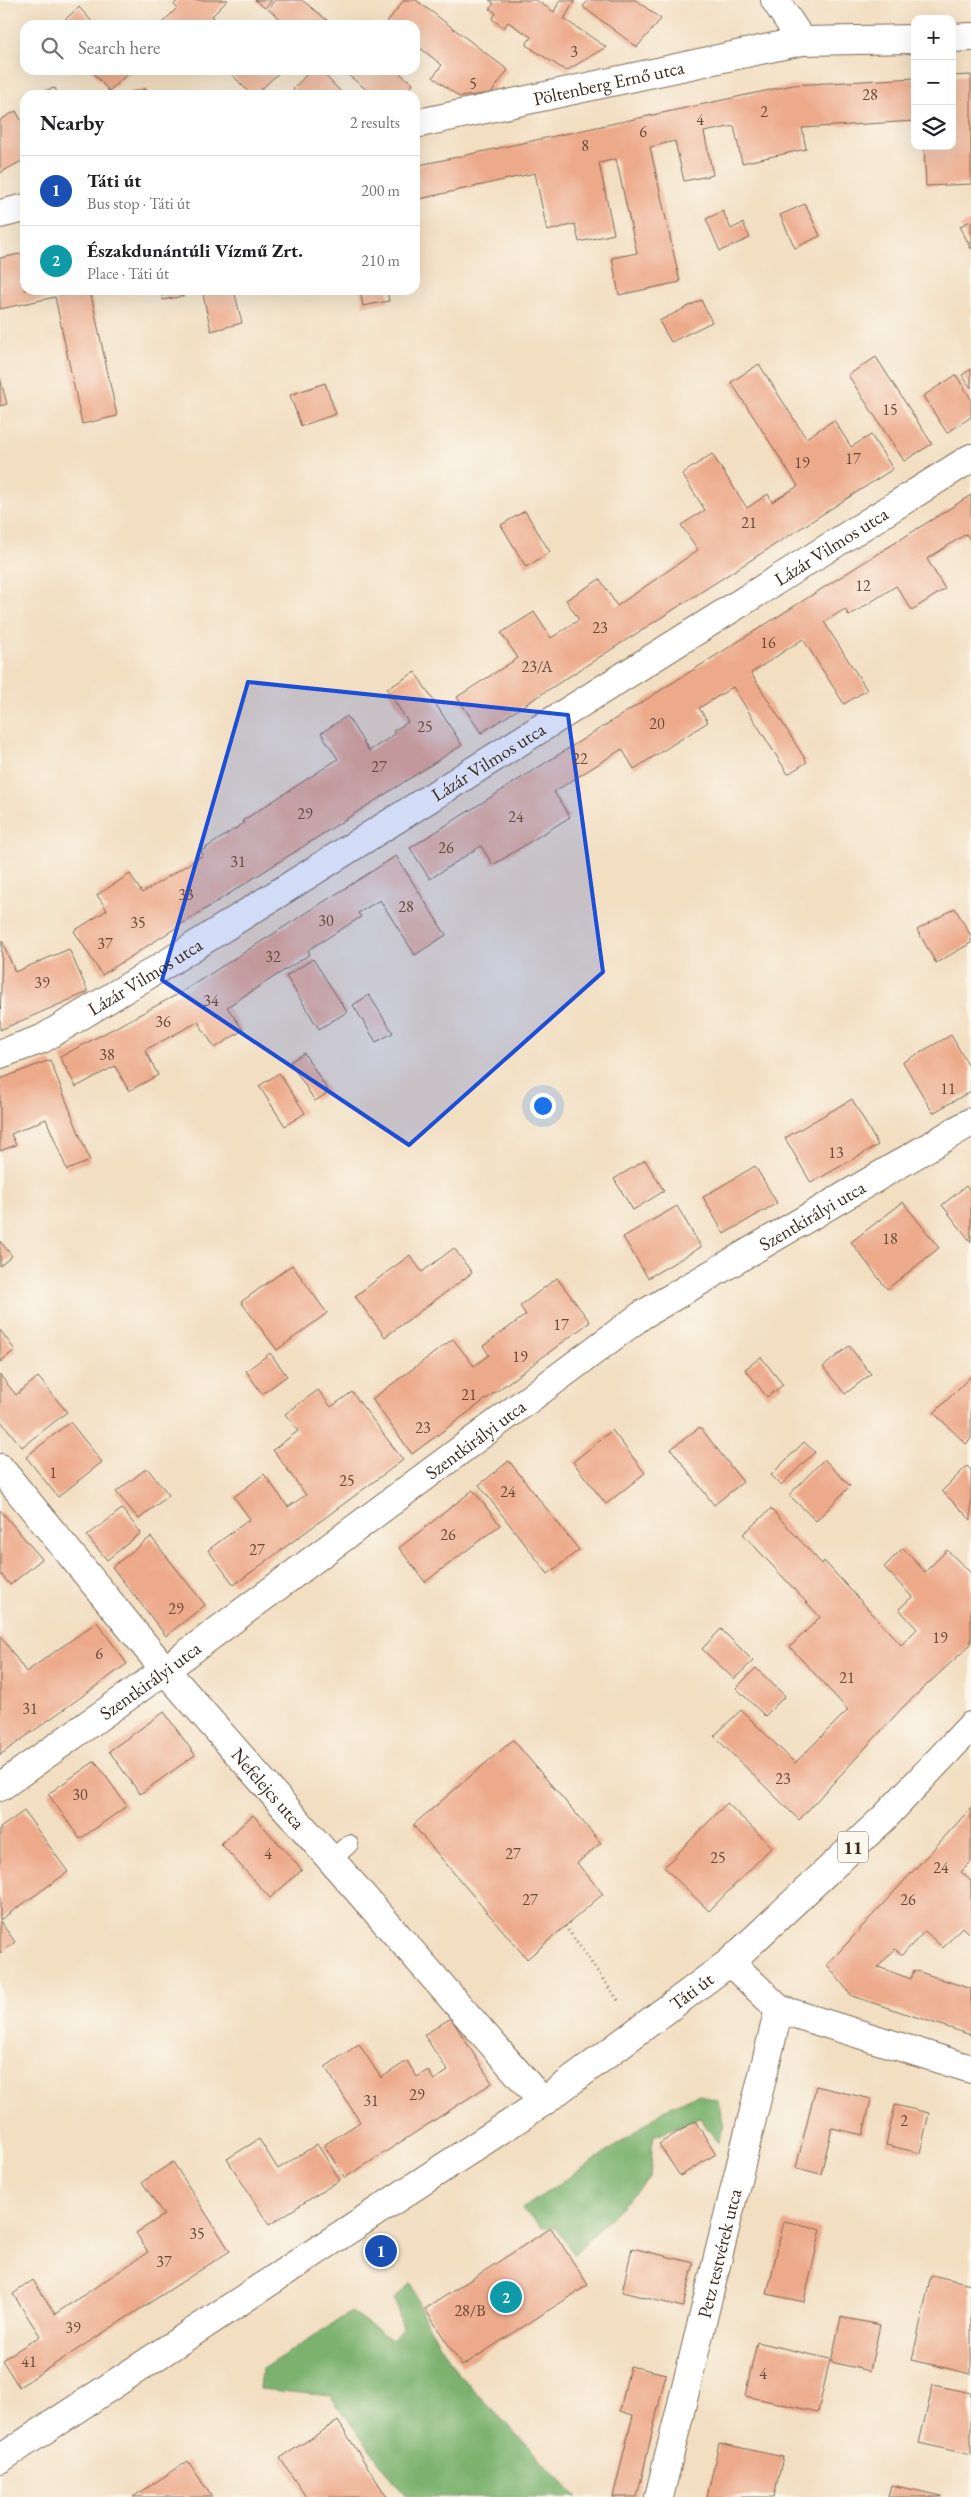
<!DOCTYPE html>
<html lang="en">
<head>
<meta charset="utf-8">
<style>
	body { margin:0; font-family:"EB Garamond",serif; background:#f2f2f2; color:#202124 }
	.controls { position:absolute; right:15px; top:15px; display:grid; overflow:hidden; border-radius:10px; box-shadow:0 5px 20px #0002 }
	.controls button { width:45px; height:45px; display:grid; place-items:center; padding:0; border:0; border-bottom:1px solid #e0e0e0; background:#fff; color:#202124; font:25px sans-serif }
	.you { position:absolute; left:542px; top:1105px; width:18px; height:18px; margin:-12px; border:4px solid #fff; border-radius:50%; background:#1a73e8; box-shadow:0 0 0 8px #1a73e833 }
	.badge { display:grid; place-items:center; width:32px; height:32px; border-radius:50%; background:#2563eb; color:#fff; font-size:16px; font-weight:700 }
	.pin { position:absolute; translate:-50% -50%; border:2px solid #fff; box-shadow:0 1px 5px #0006 }
	.list { margin:0; padding:0; list-style:none }
	h2 { display:flex; justify-content:space-between; align-items:center; height:65px; margin:0; padding:0 20px; font-size:21px }
	h2 small { font-size:16px; font-weight:400; color:#757577 }
	.list li { display:grid; grid-template-columns:32px 1fr auto; gap:15px; align-items:center; box-sizing:border-box; height:70px; padding:0 20px; border-top:1px solid #e0e0e0 }
	.list b { display:block; font-size:19px; white-space:nowrap }
	.list p { margin:0; font-size:16px; white-space:nowrap; color:#757577 }
	.list em { font-size:16px; font-style:normal; color:#757577 }
	.icon { flex:none; width:28px; height:28px; fill:none; stroke:currentColor; stroke-width:2; stroke-linecap:round; stroke-linejoin:round }
	.map { position:relative; flex:none; width:971px; height:2497px; overflow:hidden }
	.search { position:absolute; background:#fff; box-shadow:0 5px 20px #0002; left:20px; top:20px; width:400px; height:55px; display:flex; align-items:center; gap:12px; box-sizing:border-box; padding:0 18px; border-radius:15px; color:#757577; font-size:19px }
	.panel { position:absolute; background:#fff; box-shadow:0 5px 20px #0002; left:20px; top:90px; width:400px; height:205px; border-radius:15px }
	.map>svg:first-child { display:block }
	.forest { fill:#7bb26e; stroke:#5b6e46 }
	.building { fill:#edaa8b }
	.lines { fill:none; stroke-linecap:round; stroke-linejoin:round }
	.lane-casing { stroke:#7b6957; stroke-width:20 }
	.street-casing { stroke:#7b6957; stroke-width:30 }
	.primary-casing { stroke:#7b6957; stroke-width:30 }
	.path { stroke:#7b6957; stroke-width:3; stroke-dasharray:1 4; stroke-linecap:butt }
	.lane { stroke:#fff; stroke-width:18 }
	.street { stroke:#fff; stroke-width:28 }
	.primary { stroke:#fff; stroke-width:28 }
	.marked { fill:#1d4ed8; fill-opacity:0.2; stroke:#1d4ed8; stroke-width:4; stroke-linejoin:round }
	.labels { text-anchor:middle; dominant-baseline:central; stroke-width:4.5; stroke-linejoin:round; paint-order:stroke }
	.number-label { font-size:16px; fill:#684a39 }
	.shield { fill:#fbf7ec; stroke:#75685c; stroke-width:1 }
	.shield-label { font-size:18px; font-weight:bold; fill:#3b2a1e }
	.street-label { font-size:19px; fill:#3b2a1e; stroke:#fbf7ec }
</style>
</head>
<body>
<div class="map">
<svg width="971" height="2497" viewBox="0 0 971 2497">
	<rect width="100%" height="100%" fill="#fbf7ec"/>
	<filter id="ink" filterUnits="userSpaceOnUse"><feTurbulence type="fractalNoise" baseFrequency=".02" numOctaves="2"/><feDisplacementMap in="SourceGraphic" scale="10" xChannelSelector="R" yChannelSelector="G"/><feConvolveMatrix kernelMatrix="1 2 1 2 8 2 1 2 1" color-interpolation-filters="sRGB"/></filter>
	<filter id="wash" filterUnits="userSpaceOnUse"><feTurbulence type="fractalNoise" baseFrequency=".0096" numOctaves="4" result="noise"/><feDisplacementMap in="SourceGraphic" scale="20" xChannelSelector="R" yChannelSelector="G"/><feGaussianBlur stdDeviation="1.12" result="paint"/><feColorMatrix in="noise" values="0 0 0 0 0 0 0 0 0 0 0 0 0 0 0 0 0 1.4 0 .05"/><feComposite in="paint" operator="in"/></filter>
	<g filter="url(#wash)">
		<rect width="100%" height="100%" fill="#f2dec1"/>
		<g class="forest">
			<polygon points="699,2094 718,2101 724,2126 718,2143 700,2118 653,2136 650,2178 574,2254 554,2226 541,2228 522,2209 630,2136 663,2110"/>
			<polygon points="411,2283 424,2318 458,2374 577,2497 406,2497 330,2396 260,2389 262,2369 351,2312 392,2340 403,2328 394,2299"/>
		</g>
		<g id="blocks">
			<g class="building">
				<polygon points="178,0 228,0 212,16 216,20 211,25 160,25 177,8 174,5"/>
				<polygon points="255,0 272,0 265,8"/>
				<polygon points="275,0 302,0 333,25 288,25 268,9"/>
				<polygon points="404,0 416,0 508,70 491,93 459,97 433,77 442,65 415,44 415,25 391,25 387,22"/>
				<polygon points="489,0 536,0 554,12 560,0 575,0 564,19 606,47 566,71 526,45 531,37 508,22 504,28 492,19 496,13 490,9 494,3"/>
				<polygon points="588,0 636,0 661,19 637,47 583,7"/>
				<polygon points="79,7 95,25 59,25"/>
				<polygon points="91,70 132,70 109,91"/>
				<polygon points="228,70 282,70 255,95 251,95"/>
				<polygon points="311,70 320,70 342,93 339,95 290,95 294,93 293,89"/>
				<polygon points="342,70 396,70 413,84 404,95 373,95"/>
				<polygon points="971,75 971,184 926,186 924,146 952,146 952,76"/>
				<polygon points="915,78 915,121 802,128 806,149 742,163 734,126 704,132 713,175 684,181 675,141 650,147 680,282 619,295 612,258 637,253 616,159 599,163 614,234 579,242 575,224 547,231 535,173 415,200 415,166 793,85"/>
				<polygon points="55,88 58,95 30,95 30,94"/>
				<polygon points="146,89 147,95 123,95 123,94"/>
				<polygon points="16,111 25,127 25,159 0,173 0,120"/>
				<polygon points="805,204 820,236 795,248 780,215"/>
				<polygon points="723,211 731,229 743,223 750,238 720,251 706,219"/>
				<polygon points="971,221 971,249 960,226"/>
				<polygon points="25,253 25,290 90,290 117,416 82,424 55,297 0,309 0,258"/>
				<polygon points="161,290 182,290 184,296 163,300"/>
				<polygon points="202,290 234,290 242,323 211,331"/>
				<polygon points="360,290 387,290 389,301 363,306"/>
				<polygon points="701,300 712,322 671,342 659,321"/>
				<polygon points="876,357 932,444 904,461 848,375"/>
				<polygon points="759,364 806,438 834,420 851,447 871,435 893,469 481,733 457,697 518,658 501,633 534,612 551,638 579,620 566,600 600,579 617,606 698,550 681,525 705,510 682,474 712,454 747,508 768,494 772,502 798,486 731,382"/>
				<polygon points="971,369 971,388 962,375"/>
				<polygon points="956,375 971,399 971,417 947,433 923,396"/>
				<polygon points="0,378 7,404 0,406"/>
				<polygon points="325,383 336,414 301,426 290,395"/>
				<polygon points="971,495 971,541 966,534 927,559 945,589 912,610 896,586 849,616 845,609 824,622 867,690 844,704 803,639 751,673 807,762 788,774 733,687 699,708 708,722 634,769 622,749 554,792 570,817 493,865 481,846 430,879 410,848"/>
				<polygon points="525,511 550,552 526,567 501,525"/>
				<polygon points="415,672 462,745 102,975 74,931 107,910 97,895 130,874 142,893 203,855 201,851 244,823 242,821 338,759 321,733 347,716 369,751 395,734 393,731 408,722 387,689"/>
				<polygon points="396,856 446,935 415,955 380,900 358,913 361,917 308,950 310,954 227,1007 243,1030 215,1048 198,1022 145,1050 158,1075 129,1091 115,1066 76,1087 60,1057 180,993"/>
				<polygon points="955,908 971,936 971,943 936,963 917,930"/>
				<polygon points="2,941 15,972 69,949 88,992 0,1030"/>
				<polygon points="313,959 347,1012 319,1029 286,976"/>
				<polygon points="369,995 393,1033 376,1042 353,1005"/>
				<polygon points="951,1035 971,1070 971,1091 933,1113 903,1062"/>
				<polygon points="304,1053 329,1092 315,1101 290,1062"/>
				<polygon points="50,1060 90,1161 67,1170 46,1119 11,1134 16,1145 0,1151 0,1079"/>
				<polygon points="279,1073 305,1113 285,1126 259,1086"/>
				<polygon points="852,1099 878,1145 811,1183 785,1138"/>
				<polygon points="645,1160 664,1191 633,1210 614,1179"/>
				<polygon points="755,1166 777,1203 724,1234 703,1197"/>
				<polygon points="966,1186 971,1192 971,1242 942,1205"/>
				<polygon points="903,1202 939,1248 887,1289 851,1242"/>
				<polygon points="677,1206 701,1247 648,1278 623,1237"/>
				<polygon points="0,1241 12,1256 0,1266"/>
				<polygon points="454,1248 472,1273 385,1337 355,1296 410,1255 422,1272"/>
				<polygon points="292,1265 327,1313 277,1350 241,1302"/>
				<polygon points="557,1278 590,1322 412,1454 372,1399 453,1339 474,1366 489,1355 483,1346 526,1315 520,1306"/>
				<polygon points="0,1330 15,1350 0,1362"/>
				<polygon points="849,1346 871,1374 845,1394 823,1367"/>
				<polygon points="270,1353 287,1376 262,1394 246,1371"/>
				<polygon points="761,1357 783,1385 767,1397 745,1369"/>
				<polygon points="0,1375 16,1395 38,1377 67,1412 22,1447 0,1420"/>
				<polygon points="971,1376 971,1439 966,1444 934,1413"/>
				<polygon points="318,1390 331,1407 352,1392 403,1460 234,1585 208,1550 250,1519 234,1497 264,1474 288,1507 306,1495 273,1450 298,1431 285,1414"/>
				<polygon points="70,1422 102,1462 58,1497 26,1457"/>
				<polygon points="700,1427 743,1482 714,1505 671,1449"/>
				<polygon points="612,1430 645,1473 606,1504 573,1462"/>
				<polygon points="804,1442 815,1452 781,1485 771,1475"/>
				<polygon points="824,1459 850,1486 816,1521 789,1495"/>
				<polygon points="509,1461 579,1550 548,1574 479,1485"/>
				<polygon points="967,1466 971,1470 971,1520 942,1491"/>
				<polygon points="147,1468 169,1495 139,1519 116,1492"/>
				<polygon points="473,1490 500,1525 425,1582 399,1548"/>
				<polygon points="122,1509 141,1533 107,1560 87,1536"/>
				<polygon points="771,1509 822,1564 824,1561 901,1645 917,1629 899,1609 912,1597 884,1567 903,1548 925,1572 947,1550 971,1573 971,1644 904,1706 799,1820 714,1736 741,1710 795,1763 848,1710 790,1647 820,1617 743,1534"/>
				<polygon points="0,1510 42,1559 10,1585 0,1573"/>
				<polygon points="151,1537 205,1605 166,1636 112,1567"/>
				<polygon points="97,1622 127,1664 0,1755 0,1635 26,1672"/>
				<polygon points="721,1629 753,1661 734,1679 702,1649"/>
				<polygon points="756,1668 785,1696 765,1716 736,1688"/>
				<polygon points="164,1712 195,1755 140,1794 109,1751"/>
				<polygon points="513,1740 601,1843 577,1863 603,1894 527,1959 413,1825"/>
				<polygon points="95,1761 127,1806 80,1839 48,1794"/>
				<polygon points="727,1803 772,1847 709,1911 664,1867"/>
				<polygon points="971,1808 971,1862 961,1872 971,1881 971,1930 968,1933 962,1927 943,1948 925,1931 902,1955 895,1949 878,1967 911,1979 914,1970 971,1989 971,2035 852,1996 827,1965"/>
				<polygon points="24,1811 68,1872 0,1920 0,1828"/>
				<polygon points="253,1815 302,1870 270,1898 221,1844"/>
				<polygon points="0,1921 15,1942 0,1953"/>
				<polygon points="451,2018 492,2083 345,2178 324,2145 360,2122 325,2067 359,2044 381,2078 407,2061 417,2077 428,2070 434,2080 448,2071 424,2035"/>
				<polygon points="816,2086 871,2099 863,2135 832,2128 821,2174 796,2168"/>
				<polygon points="895,2105 929,2113 920,2153 886,2145"/>
				<polygon points="695,2121 716,2154 680,2176 659,2144"/>
				<polygon points="259,2139 278,2169 317,2144 340,2180 269,2225 227,2159"/>
				<polygon points="173,2162 230,2251 19,2387 2,2360 40,2336 13,2294 33,2280 55,2314 148,2252 136,2233 164,2215 142,2182"/>
				<polygon points="784,2221 821,2229 804,2302 767,2294"/>
				<polygon points="551,2228 588,2285 462,2366 425,2309"/>
				<polygon points="632,2248 694,2263 683,2307 622,2292"/>
				<polygon points="931,2275 971,2284 971,2374 912,2360"/>
				<polygon points="841,2317 880,2325 870,2371 831,2362"/>
				<polygon points="757,2342 830,2359 818,2412 745,2396"/>
				<polygon points="630,2366 666,2374 637,2497 613,2497 633,2415 620,2411"/>
				<polygon points="933,2385 971,2393 971,2455 919,2443"/>
				<polygon points="338,2421 387,2497 306,2497 280,2458"/>
				<polygon points="719,2443 783,2457 774,2497 707,2497"/>
				<polygon points="188,2461 212,2497 133,2497"/>
				<polygon points="891,2485 942,2496 942,2497 888,2497"/>
			</g>
		</g>
	</g>
	<g filter="url(#ink)">
		<use href="#blocks" fill-opacity="0" stroke="#7b6957" stroke-width="1"/>
		<g class="lines">
			<defs>
				<polyline id="lane" points="331,1860 349,1844"/>
				<g id="street">
					<polyline points="775,0 802,41"/>
					<polyline points="952,38 971,37"/>
					<path id="s1" d="M 415,124 L 802,41 L 915,39"/>
					<polyline points="0,214 25,208"/>
					<path id="s2" d="M 0,1054 L 42,1039 L 161,967 L 971,458"/>
					<path id="s3" d="M 0,1468 L 165,1670 L 543,2102"/>
					<path id="s4" d="M 0,1787 L 165,1670 L 642,1315 L 971,1122"/>
					<polyline points="730,1962 779,2009 971,2069"/>
					<path id="s5" d="M 659,2497 L 779,2009"/>
				</g>
				<g id="primary">
					<path id="s6" d="M 0,2459 L 543,2102 L 730,1962 L 885,1817 L 971,1726"/>
				</g>
			</defs>
			<use href="#lane" class="lane-casing"/>
			<use href="#street" class="street-casing"/>
			<use href="#primary" class="primary-casing"/>
			<polyline class="path" points="565,1926 620,2003"/>
			<use href="#lane" class="lane"/>
			<use href="#street" class="street"/>
			<use href="#primary" class="primary"/>
		</g>
	</g>
	<path class="marked" d="M 248,682 L 568,715 L 603,972 L 409,1145 L 162,980 Z"/>
	<g class="labels">
		<g class="number-label">
			<text x="574" y="51">3</text>
			<text x="473" y="83">5</text>
			<text x="870" y="94">28</text>
			<text x="764" y="111">2</text>
			<text x="700" y="119">4</text>
			<text x="643" y="131">6</text>
			<text x="585" y="145">8</text>
			<text x="890" y="409">15</text>
			<text x="853" y="458">17</text>
			<text x="802" y="462">19</text>
			<text x="749" y="522">21</text>
			<text x="863" y="585">12</text>
			<text x="600" y="627">23</text>
			<text x="768" y="642">16</text>
			<text x="537" y="666">23/A</text>
			<text x="657" y="723">20</text>
			<text x="425" y="726">25</text>
			<text x="580" y="758">22</text>
			<text x="379" y="766">27</text>
			<text x="305" y="813">29</text>
			<text x="516" y="816">24</text>
			<text x="446" y="847">26</text>
			<text x="238" y="861">31</text>
			<text x="186" y="894">33</text>
			<text x="406" y="906">28</text>
			<text x="326" y="920">30</text>
			<text x="138" y="922">35</text>
			<text x="105" y="943">37</text>
			<text x="273" y="956">32</text>
			<text x="42" y="982">39</text>
			<text x="211" y="1000">34</text>
			<text x="163" y="1021">36</text>
			<text x="107" y="1054">38</text>
			<text x="948" y="1088">11</text>
			<text x="836" y="1152">13</text>
			<text x="890" y="1238">18</text>
			<text x="561" y="1324">17</text>
			<text x="520" y="1356">19</text>
			<text x="469" y="1394">21</text>
			<text x="423" y="1427">23</text>
			<text x="53" y="1472">1</text>
			<text x="347" y="1480">25</text>
			<text x="508" y="1491">24</text>
			<text x="448" y="1534">26</text>
			<text x="257" y="1549">27</text>
			<text x="176" y="1608">29</text>
			<text x="940" y="1637">19</text>
			<text x="99" y="1653">6</text>
			<text x="847" y="1677">21</text>
			<text x="30" y="1708">31</text>
			<text x="783" y="1778">23</text>
			<text x="80" y="1794">30</text>
			<text x="268" y="1853">4</text>
			<text x="513" y="1853">27</text>
			<text x="718" y="1857">25</text>
			<text x="941" y="1867">24</text>
			<text x="530" y="1899">27</text>
			<text x="908" y="1899">26</text>
			<text x="417" y="2094">29</text>
			<text x="371" y="2100">31</text>
			<text x="904" y="2120">2</text>
			<text x="197" y="2233">35</text>
			<text x="164" y="2261">37</text>
			<text x="470" y="2310">28/B</text>
			<text x="73" y="2327">39</text>
			<text x="29" y="2361">41</text>
			<text x="763" y="2373">4</text>
		</g>
		<rect class="shield" x="838" y="1831.5" width="30" height="31" rx="4"/>
		<g class="shield-label">
			<text x="853" y="1847">11</text>
		</g>
		<g class="street-label">
			<text stroke="none"><textPath href="#s1" startOffset="198">Pöltenberg Ernő utca</textPath></text>
			<text stroke="none"><textPath href="#s2" startOffset="975">Lázár Vilmos utca</textPath></text>
			<text stroke="none"><textPath href="#s2" startOffset="570">Lázár Vilmos utca</textPath></text>
			<text stroke="none"><textPath href="#s2" startOffset="165">Lázár Vilmos utca</textPath></text>
			<text stroke="none"><textPath href="#s4" startOffset="994">Szentkirályi utca</textPath></text>
			<text stroke="none"><textPath href="#s4" startOffset="589">Szentkirályi utca</textPath></text>
			<text stroke="none"><textPath href="#s4" startOffset="184">Szentkirályi utca</textPath></text>
			<text stroke="none"><textPath href="#s3" startOffset="418">Nefelejcs utca</textPath></text>
			<text stroke="none"><textPath href="#s6" startOffset="835">Táti út</textPath></text>
			<text stroke="none"><textPath href="#s5" startOffset="251">Petz testvérek utca</textPath></text>
		</g>
	</g>
</svg>
<div class="controls">
<button>+</button>
<button>−</button>
<button><svg class="icon" aria-label="layers" viewBox="0 0 24 24"><path d="M12 4l9 5-9 5-9-5zM3 14l9 5 9-5"/></svg></button>
</div>
<div class="you"></div>
<div class="pin badge" style="left:381px;top:2251px;background:#1a4fb4">1</div>
<div class="pin badge" style="left:506px;top:2297px;background:#0f9aa8">2</div>
<div class="search"><svg class="icon" aria-label="search" viewBox="0 0 24 24"><circle cx="10" cy="10" r="6"/><path d="M15 15l6 6"/></svg>Search here</div>
<section class="panel">
<h2>Nearby<small>2 results</small></h2>
<ul class="list">
<li><span class="badge" style="background:#1a4fb4">1</span><div><b>Táti út</b><p>Bus stop · Táti út</p></div><em>200 m</em></li>
<li><span class="badge" style="background:#0f9aa8">2</span><div><b>Északdunántúli Vízmű Zrt.</b><p>Place · Táti út</p></div><em>210 m</em></li>
</ul>
</section>
</div>
</body>
</html>
